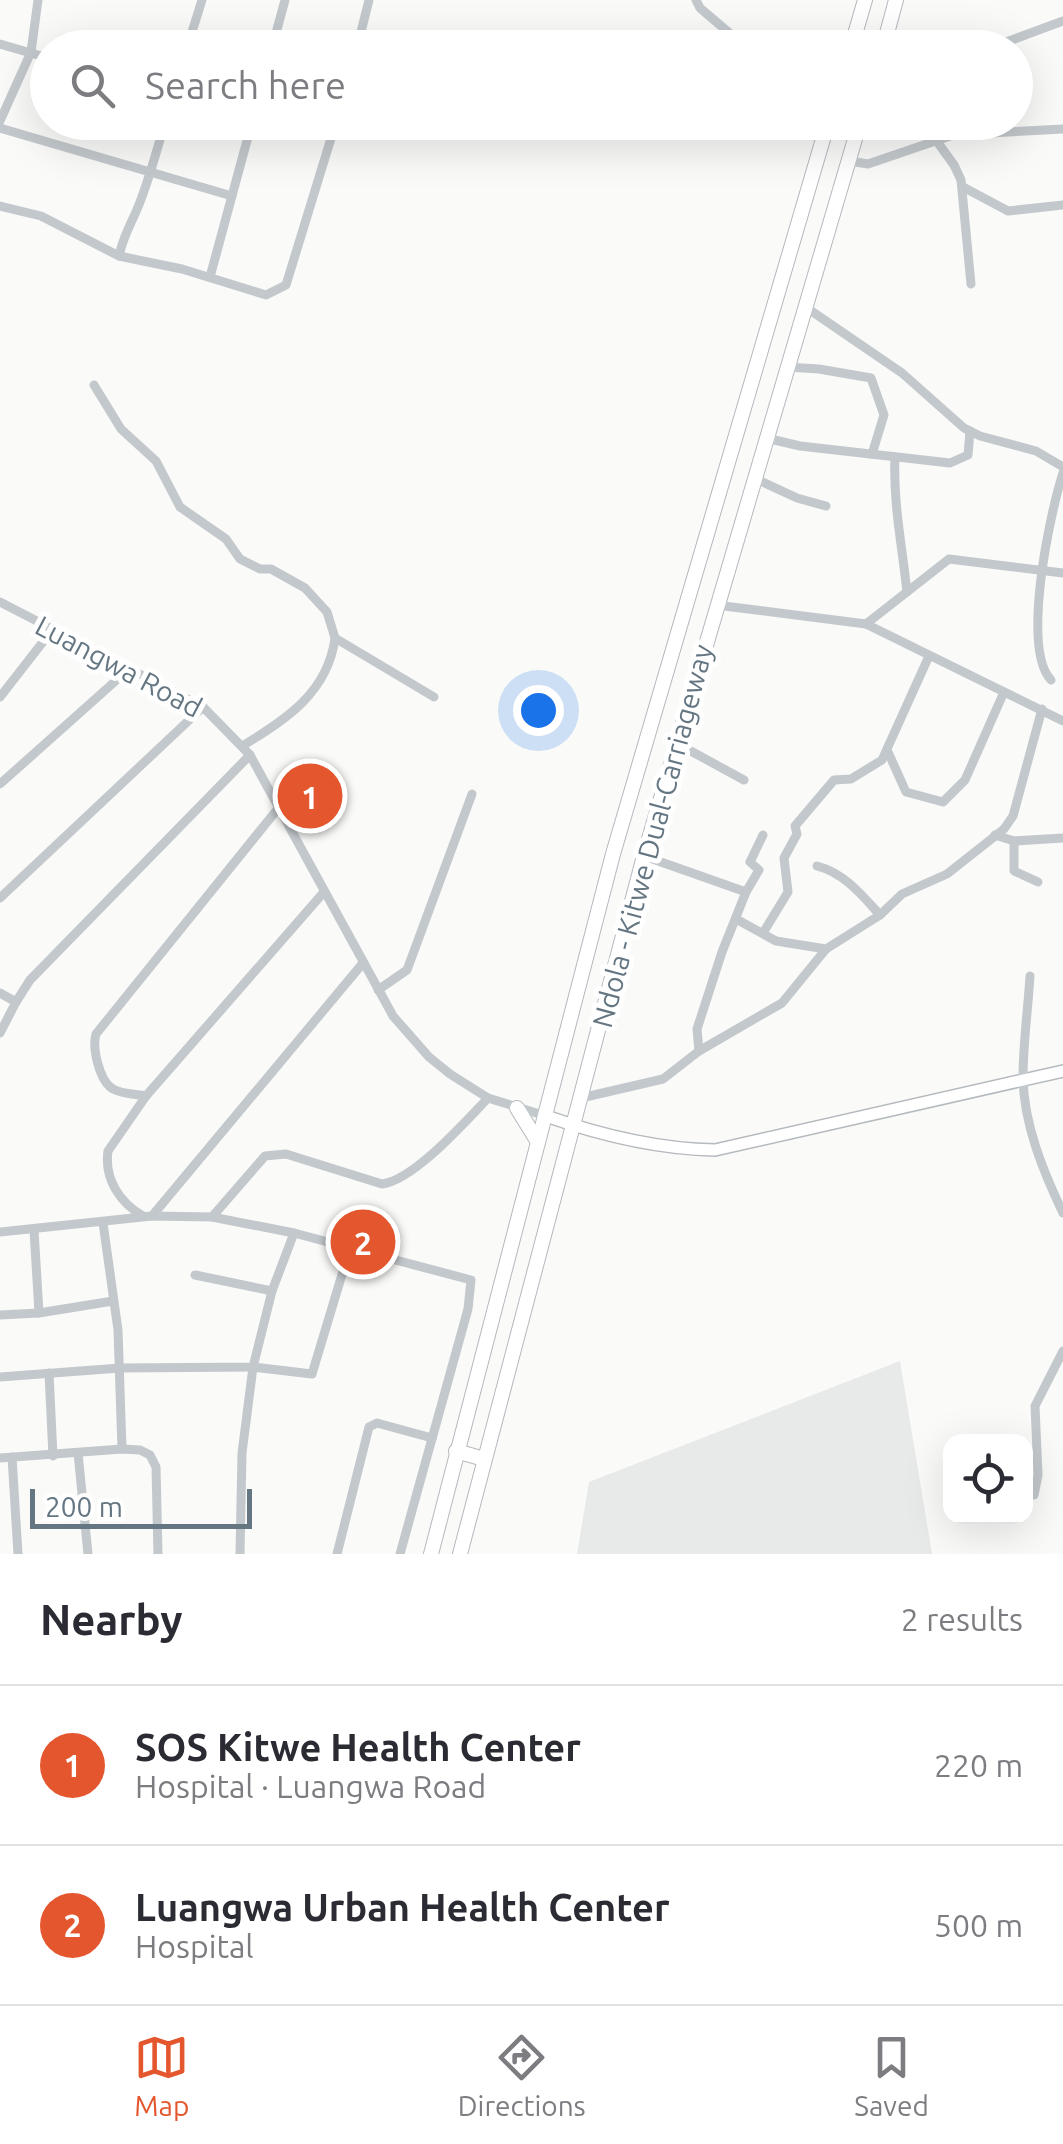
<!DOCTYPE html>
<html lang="en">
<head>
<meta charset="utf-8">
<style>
	body { margin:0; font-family:Ubuntu,sans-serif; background:#f2f2f3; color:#2b2b33 }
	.controls { position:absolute; right:30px; bottom:30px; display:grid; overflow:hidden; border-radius:20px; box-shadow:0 10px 40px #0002 }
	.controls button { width:90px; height:90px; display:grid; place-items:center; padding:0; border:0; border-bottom:2px solid #e1e1e2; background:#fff; color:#2b2b33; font:50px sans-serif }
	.scale { position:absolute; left:30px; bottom:25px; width:222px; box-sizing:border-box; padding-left:10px; border:5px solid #657683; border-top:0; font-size:28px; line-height:35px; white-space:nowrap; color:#657683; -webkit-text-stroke:8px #fff; paint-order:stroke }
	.you { position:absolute; left:538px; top:710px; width:35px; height:35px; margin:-25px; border:8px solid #fff; border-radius:50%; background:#1a73e8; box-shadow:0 0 0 15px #1a73e833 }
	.badge { display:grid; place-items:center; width:65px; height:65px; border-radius:50%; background:#e4572e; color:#fff; font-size:32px; font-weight:700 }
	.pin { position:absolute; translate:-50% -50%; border:5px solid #fff; box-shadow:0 2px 10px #0006 }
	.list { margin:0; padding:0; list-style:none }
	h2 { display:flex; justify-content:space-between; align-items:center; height:130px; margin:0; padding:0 40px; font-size:42px }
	h2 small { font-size:32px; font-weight:400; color:#7c7c81 }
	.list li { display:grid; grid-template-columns:65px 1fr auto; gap:30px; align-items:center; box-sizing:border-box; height:160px; padding:0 40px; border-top:2px solid #e1e1e2 }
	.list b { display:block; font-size:38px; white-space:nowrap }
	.list p { margin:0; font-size:32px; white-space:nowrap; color:#7c7c81 }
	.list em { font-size:32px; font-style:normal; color:#7c7c81 }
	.icon { flex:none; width:55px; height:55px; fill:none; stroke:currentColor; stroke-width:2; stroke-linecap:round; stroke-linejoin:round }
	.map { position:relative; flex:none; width:1063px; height:1554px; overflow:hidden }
	.search { position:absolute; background:#fff; box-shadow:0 10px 40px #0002; left:30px; right:30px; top:30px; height:110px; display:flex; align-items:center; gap:25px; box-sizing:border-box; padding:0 35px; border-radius:55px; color:#7c7c81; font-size:38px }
	.sheet { height:450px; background:#fff }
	nav { display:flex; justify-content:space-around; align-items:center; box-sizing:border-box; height:140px; border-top:2px solid #e1e1e2; background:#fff; font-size:28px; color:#7c7c81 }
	nav a { display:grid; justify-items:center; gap:5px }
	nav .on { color:#e4572e }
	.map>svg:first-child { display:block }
	.built { fill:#e8e9e9 }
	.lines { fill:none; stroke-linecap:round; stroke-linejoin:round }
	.major-casing { stroke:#b5babe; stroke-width:14 }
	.highway-casing { stroke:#b4b9bd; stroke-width:16 }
	.minor { stroke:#c3c8cc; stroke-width:9 }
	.major { stroke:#fff; stroke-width:11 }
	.highway { stroke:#fff; stroke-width:14 }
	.labels { text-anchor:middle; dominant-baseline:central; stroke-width:10; stroke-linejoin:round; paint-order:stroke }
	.street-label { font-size:28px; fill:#657683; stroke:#fff }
</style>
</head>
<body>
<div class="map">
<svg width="1063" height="1554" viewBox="0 0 1063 1554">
	<rect width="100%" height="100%" fill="#fafaf8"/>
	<polygon class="built" points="900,1361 932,1554 577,1554 589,1482"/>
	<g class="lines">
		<defs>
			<path id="major" d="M 546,1116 C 600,1135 657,1149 715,1150 L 1063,1071"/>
			<g id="highway">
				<polyline points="851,48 865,0"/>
				<polyline points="883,48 896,0"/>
				<polyline points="517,1108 538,1142"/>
				<polyline points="456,1451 484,1459"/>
				<polyline points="431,1554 613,854 828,122"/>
				<polyline points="460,1554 644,856 860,122"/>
			</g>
		</defs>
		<use href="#major" class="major-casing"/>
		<use href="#highway" class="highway-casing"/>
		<g class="minor">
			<polyline points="696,0 700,8 747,48"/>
			<polyline points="0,44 48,58"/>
			<polyline points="187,48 202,0"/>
			<polyline points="272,48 285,0"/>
			<polyline points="357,48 369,0"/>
			<polyline points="990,48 1063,21"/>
			<polyline points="0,121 31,52 38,0"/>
			<polyline points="923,122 954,165 961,180 971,284"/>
			<polyline points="0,128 232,196"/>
			<polyline points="849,161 868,164 953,135 1063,129"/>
			<polyline points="963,187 1008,211 1063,205"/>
			<polyline points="0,206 41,216 119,256 182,269 266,295 286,285 336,122"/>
			<path d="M 119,256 C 124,233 132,223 140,202 C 150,176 157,150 165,122"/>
			<polyline points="210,277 252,122"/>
			<polyline points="804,306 902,373 964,428 980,436 1036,451 1063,467"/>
			<polyline points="786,367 819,369 871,378 884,415 872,454"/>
			<polyline points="94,385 121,429 156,461 180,507 226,539 240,559 260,569 271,569 305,588 327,612 335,638"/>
			<polyline points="766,438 800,446 950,463 968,455 970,431"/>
			<path d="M 895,457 C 893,503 902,545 907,592"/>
			<polyline points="754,478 797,498 826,506"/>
			<polyline points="0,602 203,707 250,755 393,1016 429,1057 450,1074 488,1098 546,1116"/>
			<polyline points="716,605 866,624 1063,721"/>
			<polyline points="866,624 949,559 1063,573"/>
			<path d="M 1051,680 C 1021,648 1050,513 1063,473"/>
			<polyline points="0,697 53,629"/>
			<polyline points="676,743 744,780"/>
			<path d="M 242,746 C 286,720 328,692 335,638 L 434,697"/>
			<polyline points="888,752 906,792 943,802 965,780 1004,692"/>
			<polyline points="0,784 130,668"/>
			<polyline points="995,835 1014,841 1063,838"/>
			<polyline points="1014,841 1014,871 1038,882"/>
			<polyline points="644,856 746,892"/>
			<path d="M 817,866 C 844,873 861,894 880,915"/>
			<polyline points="0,898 203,707"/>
			<polyline points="736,919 776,941 826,949"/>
			<polyline points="763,933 788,892 784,858 797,834 795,826 834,780 851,779 882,760 929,656"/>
			<path d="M 1030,976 C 1028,1009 1023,1044 1023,1078 C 1024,1125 1043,1171 1063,1213"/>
			<polyline points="378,990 407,970 472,794"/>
			<polyline points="0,993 16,1002 30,980 250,755"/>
			<polyline points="0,1033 16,1002"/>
			<polyline points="699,1051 697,1029 722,952 746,892 759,870 750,862 763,835"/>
			<path d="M 146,1096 C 137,1094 121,1094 113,1089 C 99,1081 92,1047 96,1034 L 280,806"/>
			<polyline points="581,1098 663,1079 699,1051 782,1003 826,949 880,915 902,894 947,874 1004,829 1013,816 1042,709"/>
			<path d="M 143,1216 C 120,1203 104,1179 108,1151 L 146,1096 L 324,892"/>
			<polyline points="152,1216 363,963"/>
			<path d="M 212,1217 L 265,1156 L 286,1154 L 382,1184 C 414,1180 465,1122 488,1098"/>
			<polyline points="103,1223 118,1330 122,1449"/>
			<polyline points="34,1230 39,1313"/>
			<polyline points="0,1232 152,1216 212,1217 294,1233 471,1280 468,1309 400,1554"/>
			<polyline points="195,1275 272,1291"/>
			<polyline points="0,1315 39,1313 113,1301"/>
			<polyline points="49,1373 53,1456"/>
			<polyline points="0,1377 120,1368 253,1367 272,1291 294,1233"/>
			<polyline points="78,1453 88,1554"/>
			<polyline points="12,1457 18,1554"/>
			<polyline points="0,1458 122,1449 140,1450 150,1455 156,1467 158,1554"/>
			<polyline points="1034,1495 1038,1475 1035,1406 1063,1351"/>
			<polyline points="240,1554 242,1453 253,1367 312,1374 350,1248"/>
			<polyline points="337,1554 369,1427 377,1423 432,1438"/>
		</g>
		<use href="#major" class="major"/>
		<use href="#highway" class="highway"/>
	</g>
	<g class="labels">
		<g class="street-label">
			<text transform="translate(119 666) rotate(28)">Luangwa Road</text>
			<text transform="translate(652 836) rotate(-75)">Ndola - Kitwe Dual-Carriageway</text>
		</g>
	</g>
</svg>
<div class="controls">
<button><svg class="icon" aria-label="locate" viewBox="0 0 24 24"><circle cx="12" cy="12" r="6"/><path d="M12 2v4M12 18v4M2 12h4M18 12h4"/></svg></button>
</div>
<div class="scale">200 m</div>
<div class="you"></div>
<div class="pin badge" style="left:310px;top:796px">1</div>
<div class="pin badge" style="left:363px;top:1242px">2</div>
<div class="search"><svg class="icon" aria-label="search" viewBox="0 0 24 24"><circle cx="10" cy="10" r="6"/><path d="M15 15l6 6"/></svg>Search here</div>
</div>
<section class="sheet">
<h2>Nearby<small>2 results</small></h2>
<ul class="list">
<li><span class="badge">1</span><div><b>SOS Kitwe Health Center</b><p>Hospital · Luangwa Road</p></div><em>220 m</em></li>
<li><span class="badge">2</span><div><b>Luangwa Urban Health Center</b><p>Hospital</p></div><em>500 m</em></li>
</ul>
</section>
<nav>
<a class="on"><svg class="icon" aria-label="map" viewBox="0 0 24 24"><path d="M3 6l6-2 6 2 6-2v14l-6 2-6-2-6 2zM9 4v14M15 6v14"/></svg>Map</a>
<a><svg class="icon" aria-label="directions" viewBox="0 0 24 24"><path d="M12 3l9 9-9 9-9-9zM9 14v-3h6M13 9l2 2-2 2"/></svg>Directions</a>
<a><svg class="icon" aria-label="saved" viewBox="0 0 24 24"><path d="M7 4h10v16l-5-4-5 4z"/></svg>Saved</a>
</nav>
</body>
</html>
